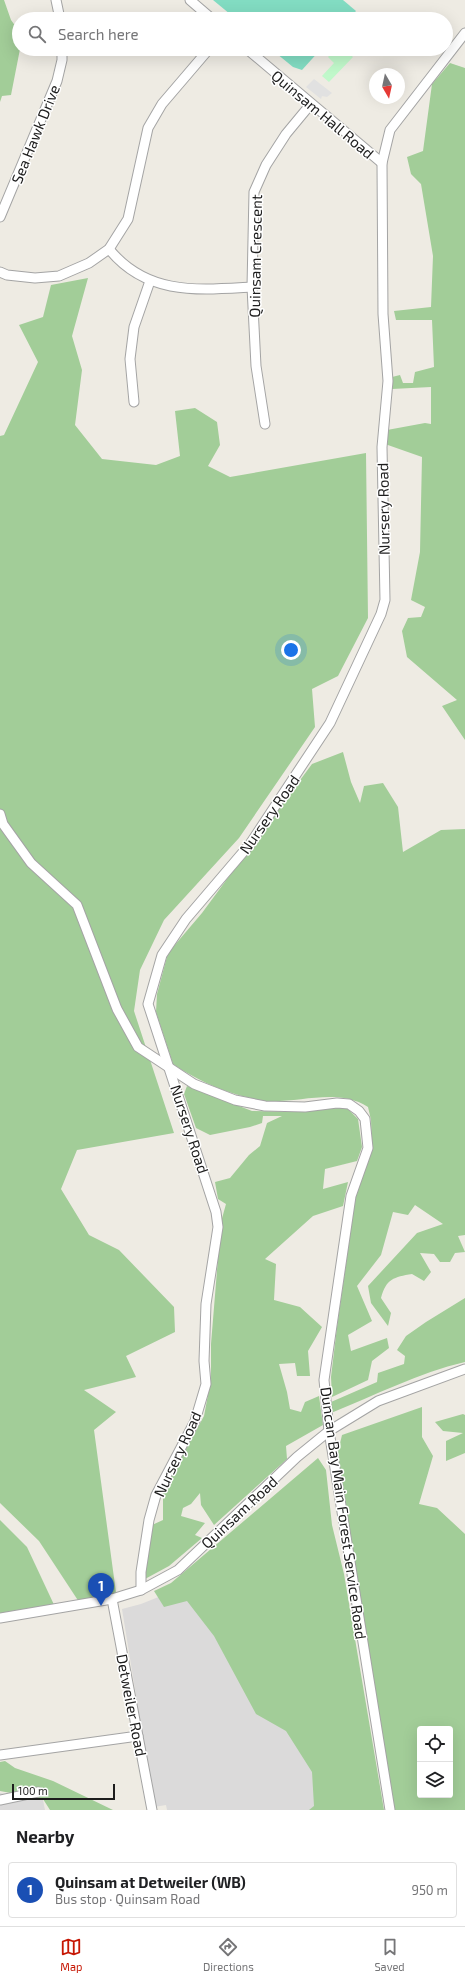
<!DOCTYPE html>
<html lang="en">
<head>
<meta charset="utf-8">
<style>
	body { margin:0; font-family:"Exo 2",sans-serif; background:#f6f6f6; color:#202124 }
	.controls { position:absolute; right:12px; bottom:12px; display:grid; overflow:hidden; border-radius:4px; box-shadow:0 4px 16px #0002 }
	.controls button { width:36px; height:36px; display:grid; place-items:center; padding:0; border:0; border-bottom:1px solid #e0e0e0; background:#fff; color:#202124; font:20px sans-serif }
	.compass { position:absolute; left:369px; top:68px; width:36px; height:36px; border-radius:50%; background:#fff; box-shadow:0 4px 16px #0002; rotate:171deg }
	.scale { position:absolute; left:12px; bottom:10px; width:103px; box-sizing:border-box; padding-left:4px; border:2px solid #1d1d1d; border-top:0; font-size:11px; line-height:14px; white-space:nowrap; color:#1d1d1d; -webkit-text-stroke:3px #fff; paint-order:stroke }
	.you { position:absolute; left:291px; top:650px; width:14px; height:14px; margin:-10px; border:3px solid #fff; border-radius:50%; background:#1a73e8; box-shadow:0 0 0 6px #1a73e833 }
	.badge { display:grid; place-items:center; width:26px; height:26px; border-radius:50%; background:#c61704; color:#fff; font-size:13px; font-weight:700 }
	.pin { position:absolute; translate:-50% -33px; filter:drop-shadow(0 1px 2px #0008) }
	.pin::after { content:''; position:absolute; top:21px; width:14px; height:12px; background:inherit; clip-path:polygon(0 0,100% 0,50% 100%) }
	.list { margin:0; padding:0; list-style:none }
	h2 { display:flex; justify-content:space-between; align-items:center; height:52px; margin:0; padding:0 16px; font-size:17px }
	h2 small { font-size:13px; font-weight:400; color:#757577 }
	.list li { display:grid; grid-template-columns:26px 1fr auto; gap:12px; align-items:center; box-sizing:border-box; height:56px; margin:0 8px 8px; padding:0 8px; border:1px solid #e0e0e0; border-radius:4px }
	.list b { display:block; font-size:15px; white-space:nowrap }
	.list p { margin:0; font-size:13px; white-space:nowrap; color:#757577 }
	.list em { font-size:13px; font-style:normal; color:#757577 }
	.icon { flex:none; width:22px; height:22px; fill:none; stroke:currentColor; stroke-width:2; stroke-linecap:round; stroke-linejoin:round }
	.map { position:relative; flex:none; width:465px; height:1810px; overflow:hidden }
	.search { position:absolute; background:#fff; box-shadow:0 4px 16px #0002; left:12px; right:12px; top:12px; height:44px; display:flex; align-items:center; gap:10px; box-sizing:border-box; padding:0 14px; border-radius:22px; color:#757577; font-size:15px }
	.sheet { height:116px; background:#fff }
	nav { display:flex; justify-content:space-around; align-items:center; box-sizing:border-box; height:56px; border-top:1px solid #e0e0e0; background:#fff; font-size:11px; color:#757577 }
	nav a { display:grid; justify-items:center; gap:2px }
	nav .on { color:#c61704 }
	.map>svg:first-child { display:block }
	.residential { fill:#dbdada }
	.forest { fill:#a2cd98; fill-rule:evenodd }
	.park { fill:#c0f8ca }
	.pitch { fill:#82dcc2 }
	.parking { fill:#e1e1e1 }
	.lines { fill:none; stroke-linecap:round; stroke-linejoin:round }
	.minor-casing { stroke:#a4a4a4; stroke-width:11 }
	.minor { stroke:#fff; stroke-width:9 }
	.labels { text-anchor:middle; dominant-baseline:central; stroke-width:3; stroke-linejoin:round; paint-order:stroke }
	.street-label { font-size:15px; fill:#1d1d1d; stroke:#fff }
</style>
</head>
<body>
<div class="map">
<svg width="465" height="1810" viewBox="0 0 465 1810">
	<rect width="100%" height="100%" fill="#eeebe3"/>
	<g class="residential">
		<polygon points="177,1585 361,1810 167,1810 166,1805 154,1807 122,1609 141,1604 161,1596"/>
		<polygon points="0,1793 43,1800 45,1810 0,1810"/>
	</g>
	<g class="forest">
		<polygon points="0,0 4,0 11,20 19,31 20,49 11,95 2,96 0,102"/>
		<polygon points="450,63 465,68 465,740 442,706 457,700 407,657 402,631 408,618 421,617 425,607 411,600 420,552 422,457 385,444 387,430 425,423 431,424 431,387 392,389 392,377 400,375 403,383 413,383 415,372 434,367 432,320 396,320 394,311 431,307 433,256 421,184 411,174 407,157 423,151 432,84"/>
		<polygon points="88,278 72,336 82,370 75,425 102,459 156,465 180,456 175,411 195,408 217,422 220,445 208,466 230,477 366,453 368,618 338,676 312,689 315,727 239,838 164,920 140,970 134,1011 174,1133 77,1150 61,1189 89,1235 119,1250 174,1307 175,1332 126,1356 136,1377 84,1390 116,1412 94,1430 117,1600 81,1605 39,1541 0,1503 0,436 4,435 38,362 19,325 43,317 51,285"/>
		<path d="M 343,752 L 351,782 L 360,803 L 364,786 L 383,783 L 398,807 L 403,852 L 441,830 L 465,829 L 465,1235 L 458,1236 L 465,1252 L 455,1253 L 450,1262 L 440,1262 L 434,1254 L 420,1253 L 431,1272 L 424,1281 L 412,1274 C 394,1277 386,1279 381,1298 L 391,1313 L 388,1326 L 371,1303 L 368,1286 L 417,1233 L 443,1224 L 415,1205 L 408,1215 L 393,1212 L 381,1255 L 357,1286 L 372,1321 L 348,1335 L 351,1351 L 387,1338 L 389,1348 L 372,1361 L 368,1380 L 332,1397 L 331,1377 L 337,1327 L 356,1194 L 372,1151 L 371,1120 L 368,1107 C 336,1087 299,1104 263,1101 C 256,1100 249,1097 242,1096 C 217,1089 195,1079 173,1064 L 156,1012 L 157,994 L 168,953 L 202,913 L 312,764 Z"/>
		<polygon points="187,1086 252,1111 301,1112 346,1107 358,1119 362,1147 357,1161 325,1169 323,1189 348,1182 343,1206 313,1216 265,1259 276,1264 274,1300 300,1307 322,1327 308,1351 310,1376 297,1376 295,1363 279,1364 287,1392 290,1409 301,1412 305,1402 319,1396 323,1425 286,1446 287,1459 214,1525 201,1505 200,1493 191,1504 183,1508 181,1516 205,1523 195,1535 202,1538 169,1566 145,1579 152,1525 163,1520 163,1491 204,1416 211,1379 211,1344 221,1222 226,1204 218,1199 215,1182 230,1178 249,1155 260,1146 267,1123 282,1116 263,1116 262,1123 250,1127 210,1135 196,1128 184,1094"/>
		<path d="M 465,1298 L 465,1362 C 418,1373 376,1395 331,1413 L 331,1402 L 377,1382 L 378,1373 L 404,1364 L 405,1356 L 397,1350 L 406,1336 L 426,1322 Z"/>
		<path d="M 422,1407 L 422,1437 L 433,1456 L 419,1504 L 437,1508 L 465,1534 L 465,1810 L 394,1810 L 337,1456 L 342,1435 ZM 420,1729 L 450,1729 L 450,1795 L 420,1795 Z"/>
		<polygon points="463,1414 465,1415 465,1453 446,1461 446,1441 463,1433 443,1431 435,1422"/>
		<polygon points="318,1458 326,1470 332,1525 344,1574 384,1810 309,1810 314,1806 312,1772 286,1731 256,1714 214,1636 187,1601 164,1607 154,1591 171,1583"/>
		<polygon points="0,1520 27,1547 56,1609 0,1621"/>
		<polygon points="5,1761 15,1768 53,1781 113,1810 50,1810 43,1799 0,1791 0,1762"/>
	</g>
	<polygon class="park" points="335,49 344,49 353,57 329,82 322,76 334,63 328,57"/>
	<g class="pitch">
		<polygon points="213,0 343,0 356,11 349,19 236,19"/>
		<polygon points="271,49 321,49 302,70 293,67"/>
	</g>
	<polygon class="parking" points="314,79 332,93 327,97 322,96 321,99 306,87"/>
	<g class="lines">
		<defs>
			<g id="minor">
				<polyline points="56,0 60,19"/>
				<polyline points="190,0 212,19"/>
				<polyline points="247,49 382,163"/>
				<polyline points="0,217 57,81 62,60 62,49"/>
				<path d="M 109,249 C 147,296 199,290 252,287"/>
				<polyline points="0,272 7,275 35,278 59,276 89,263 109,249 128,219 148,128 162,104 209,49"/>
				<polyline points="134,402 130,359 134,327 150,281"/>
				<polyline points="265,424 256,366 252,287 254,192 266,165 286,134 310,105"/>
				<polyline points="0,814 3,824 31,863 77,905 117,1009 138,1047 194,1084 235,1100 265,1106 305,1107 337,1103 349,1104 359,1111 365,1119 368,1148 351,1196 324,1380 329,1431 390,1810"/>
				<polyline points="141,1590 141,1572 149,1520 156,1495 195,1421 206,1384 204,1361 206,1304 218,1227 216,1212 148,1004 162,955 186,919 250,844 330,723 381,614 385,600 382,447 388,381 383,314 382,163 390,130 465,33"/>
				<polyline points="112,1599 152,1810"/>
				<polyline points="0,1618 112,1599 141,1590 178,1570 297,1457 329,1431 378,1401 465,1369"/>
				<polyline points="0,1755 138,1736"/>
				<polyline points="0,1800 38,1792"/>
			</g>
		</defs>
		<use href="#minor" class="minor-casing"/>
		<use href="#minor" class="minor"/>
	</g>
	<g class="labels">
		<g class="street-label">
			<text transform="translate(323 114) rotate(40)">Quinsam Hall Road</text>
			<text transform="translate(35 134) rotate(-68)">Sea Hawk Drive</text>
			<text transform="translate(255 256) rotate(-89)">Quinsam Crescent</text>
			<text transform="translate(383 509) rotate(-91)">Nursery Road</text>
			<text transform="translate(269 814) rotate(-55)">Nursery Road</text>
			<text transform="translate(190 1129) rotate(72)">Nursery Road</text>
			<text transform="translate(177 1454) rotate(-65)">Nursery Road</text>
			<text transform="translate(239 1512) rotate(-43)">Quinsam Road</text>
			<text transform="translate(344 1513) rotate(82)">Duncan Bay Main Forest Service Road</text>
			<text transform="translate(132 1705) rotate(79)">Detweiler Road</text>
		</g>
	</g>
</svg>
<div class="controls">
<button><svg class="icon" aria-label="locate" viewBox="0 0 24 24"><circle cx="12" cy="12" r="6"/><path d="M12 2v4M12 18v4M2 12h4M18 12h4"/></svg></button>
<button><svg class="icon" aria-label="layers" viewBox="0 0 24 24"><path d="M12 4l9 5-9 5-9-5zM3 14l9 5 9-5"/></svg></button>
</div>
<svg class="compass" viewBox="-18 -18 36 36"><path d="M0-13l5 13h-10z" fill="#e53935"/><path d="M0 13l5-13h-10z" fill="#757577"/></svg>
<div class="scale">100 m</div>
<div class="you"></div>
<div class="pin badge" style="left:101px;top:1606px;background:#1a4fb4">1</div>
<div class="search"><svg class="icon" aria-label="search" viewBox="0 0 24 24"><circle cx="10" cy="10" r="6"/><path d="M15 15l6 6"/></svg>Search here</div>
</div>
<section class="sheet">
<h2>Nearby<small></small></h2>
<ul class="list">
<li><span class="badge" style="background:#1a4fb4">1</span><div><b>Quinsam at Detweiler (WB)</b><p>Bus stop · Quinsam Road</p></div><em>950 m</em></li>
</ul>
</section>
<nav>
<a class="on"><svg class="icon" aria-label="map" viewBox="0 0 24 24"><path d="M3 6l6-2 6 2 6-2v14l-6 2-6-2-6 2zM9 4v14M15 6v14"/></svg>Map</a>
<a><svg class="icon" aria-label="directions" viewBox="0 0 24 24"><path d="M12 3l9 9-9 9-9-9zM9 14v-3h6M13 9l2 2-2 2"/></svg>Directions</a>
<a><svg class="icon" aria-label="saved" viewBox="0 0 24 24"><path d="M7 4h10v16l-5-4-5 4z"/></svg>Saved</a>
</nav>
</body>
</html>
